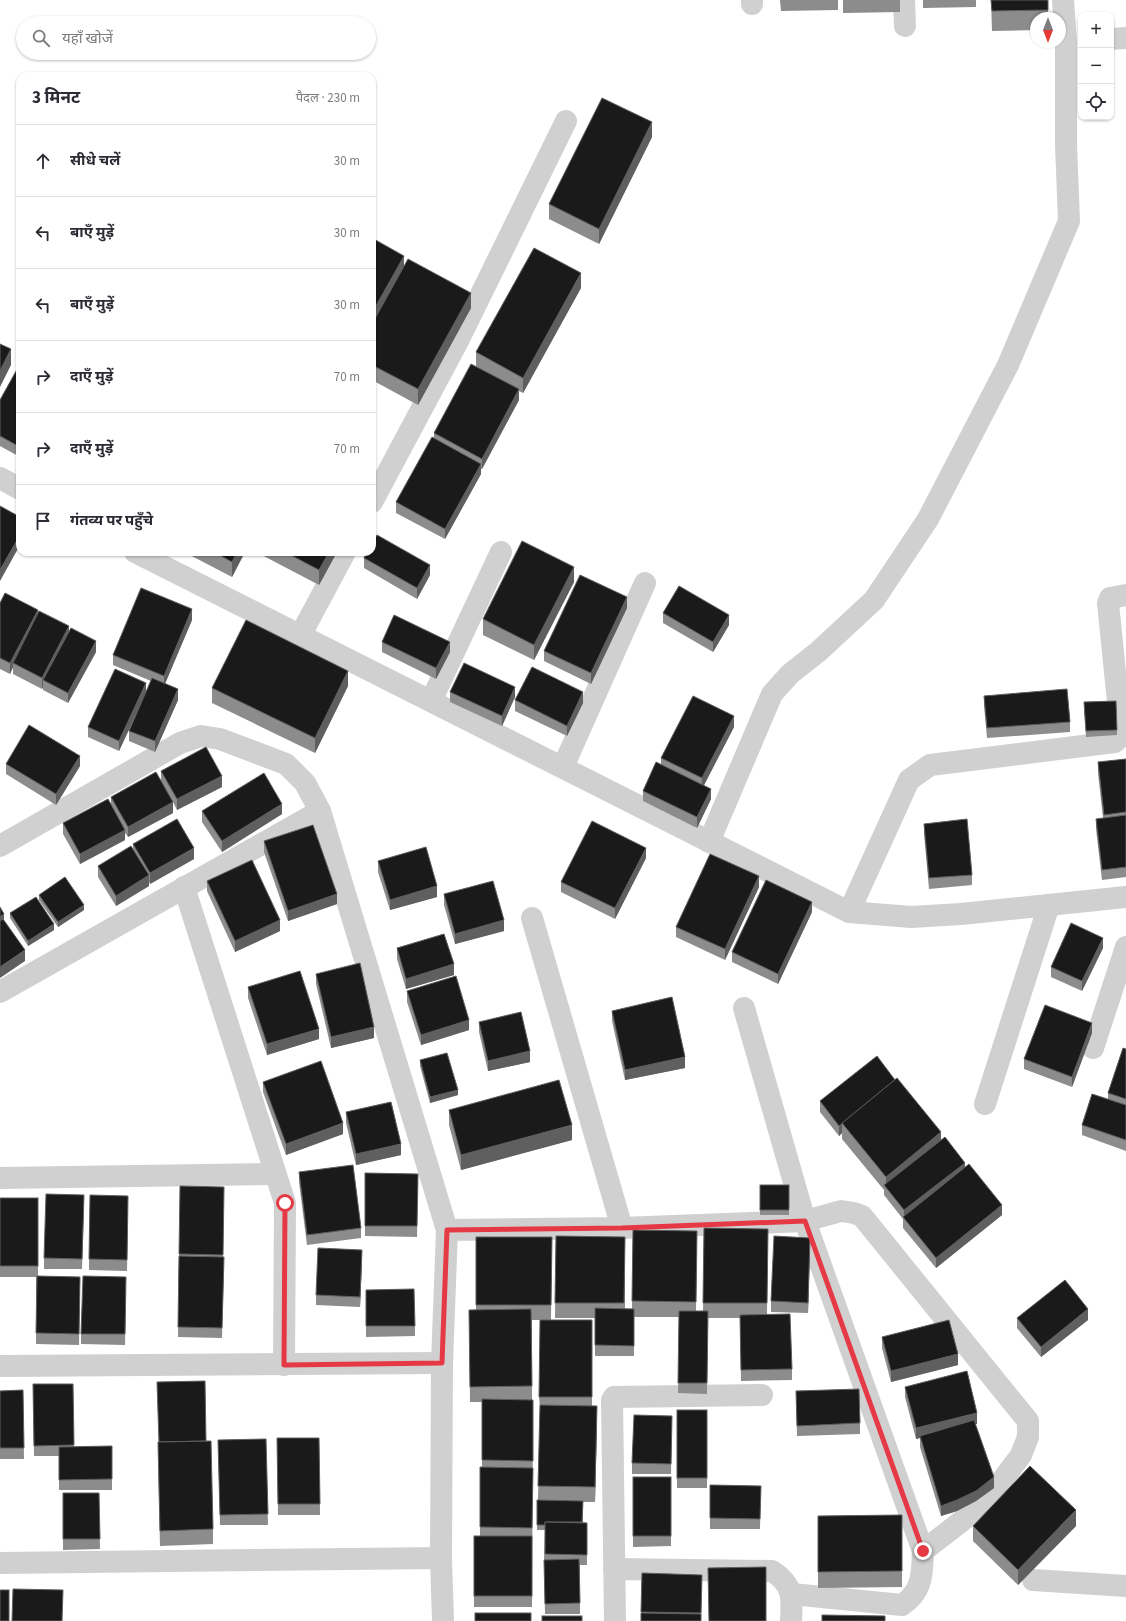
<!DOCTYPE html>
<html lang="hi">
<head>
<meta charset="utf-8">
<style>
	body { margin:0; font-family:"Source Sans 3","Noto Sans Devanagari",sans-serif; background:#f2f2f3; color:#2b2b33 }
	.controls { position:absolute; right:12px; top:12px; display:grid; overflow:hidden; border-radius:8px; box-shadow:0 1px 3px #0004 }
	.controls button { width:36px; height:36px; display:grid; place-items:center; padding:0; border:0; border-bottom:1px solid #e1e1e2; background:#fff; color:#2b2b33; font:20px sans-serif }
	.compass { position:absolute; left:1030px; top:12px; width:36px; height:36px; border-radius:50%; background:#fff; box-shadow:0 1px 3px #0004; rotate:180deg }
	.stop { position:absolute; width:12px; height:12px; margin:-9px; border:3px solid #e63946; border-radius:50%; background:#fff }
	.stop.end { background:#e63946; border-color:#fff; box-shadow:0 1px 4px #0008 }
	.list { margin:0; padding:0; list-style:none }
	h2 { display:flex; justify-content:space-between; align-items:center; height:52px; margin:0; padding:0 16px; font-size:17px }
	h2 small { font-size:13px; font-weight:400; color:#7c7c81 }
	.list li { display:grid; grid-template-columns:26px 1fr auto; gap:12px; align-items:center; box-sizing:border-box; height:72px; padding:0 16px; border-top:1px solid #e1e1e2 }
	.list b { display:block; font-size:15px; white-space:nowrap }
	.list em { font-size:13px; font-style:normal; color:#7c7c81 }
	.icon { flex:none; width:22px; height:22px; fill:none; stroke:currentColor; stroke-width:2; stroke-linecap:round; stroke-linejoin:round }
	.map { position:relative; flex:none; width:1126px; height:1621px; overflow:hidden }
	.search { position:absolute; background:#fff; box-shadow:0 1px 3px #0004; left:16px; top:16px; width:360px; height:44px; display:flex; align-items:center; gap:10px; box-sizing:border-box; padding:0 14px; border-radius:22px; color:#7c7c81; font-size:15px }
	.panel { position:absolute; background:#fff; box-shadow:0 1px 3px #0004; left:16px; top:72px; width:360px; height:484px; border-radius:12px }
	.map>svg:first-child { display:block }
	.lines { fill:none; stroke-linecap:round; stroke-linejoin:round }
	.street { stroke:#d0d0d0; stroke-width:22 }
	.wall { fill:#8c8c8c }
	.shaded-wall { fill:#5f5f5f }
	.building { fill:#1a1a1a; stroke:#5f5f5f }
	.route { stroke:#e63946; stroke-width:5 }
</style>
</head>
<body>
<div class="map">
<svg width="1126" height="1621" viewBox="0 0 1126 1621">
	<rect width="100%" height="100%" fill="#fff"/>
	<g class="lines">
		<g class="street">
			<polyline points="752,0 752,4"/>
			<polyline points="904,0 905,26"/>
			<polyline points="1111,39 1126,38"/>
			<polyline points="0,478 20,489"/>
			<polyline points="372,502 459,339 566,121"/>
			<polyline points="135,552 849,912 911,917 961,914 1126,897"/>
			<polyline points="300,636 345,552"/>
			<polyline points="431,701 501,552"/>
			<polyline points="563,767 645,583"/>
			<polyline points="320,811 447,1230 442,1363 441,1558 443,1621"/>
			<polyline points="709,842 772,694 790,674 819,651 874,600 928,519 1008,365 1069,221 1066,145 1066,41 1063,0"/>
			<polyline points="0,846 180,743 201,736 220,739 286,764 305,783 320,811 0,992"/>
			<polyline points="184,887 285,1203 284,1365"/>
			<polyline points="849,912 909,780 930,765 1115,742 1119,738 1121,732 1108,603 1110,598 1126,595"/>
			<polyline points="532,918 622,1228"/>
			<path d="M 744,1008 L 805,1221 L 923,1551 C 922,1574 923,1591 902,1605 L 792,1594"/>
			<polyline points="1093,1048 1126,947"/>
			<polyline points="985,1104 1049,905"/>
			<polyline points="0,1178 275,1174"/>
			<polyline points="447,1230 622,1228 805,1221 841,1211 854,1213 862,1216 1028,1421 1028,1437 1021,1455 985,1503 923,1551"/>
			<polyline points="0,1366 442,1363"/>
			<polyline points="0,1563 441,1558"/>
			<path d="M 614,1569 L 772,1571 C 794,1585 792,1598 791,1621"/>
			<polyline points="1033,1580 1126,1586"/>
			<polyline points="615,1621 612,1400 614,1397 762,1395"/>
		</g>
	</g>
	<g class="wall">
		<polygon points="780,0 838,0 838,10 781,11"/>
		<polygon points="843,0 900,0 900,12 843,13"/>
		<polygon points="923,0 976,0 976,7 923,8"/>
		<polygon points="991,0 1048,0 1048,18 1036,18 1036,30 992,31"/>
		<polygon points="652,137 599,244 549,219 549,204"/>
		<polygon points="372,238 404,265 471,308 418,405 372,380"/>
		<polygon points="581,288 523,393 519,391 519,400 482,469 481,469 481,474 445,539 396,513 396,502 434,438 434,433 476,367 476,352"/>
		<polygon points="20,364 20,457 0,446 0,400"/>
		<polygon points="184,552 245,552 232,577"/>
		<polygon points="256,552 337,552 319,585"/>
		<polygon points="364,558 430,575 417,599 364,568"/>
		<polygon points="574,582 534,660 483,635 483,619"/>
		<polygon points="0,603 38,615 69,632 96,652 68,703 43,690 43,687 42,689 13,674 13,667 10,674 0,669"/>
		<polygon points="627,608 591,684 544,661 544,651"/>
		<polygon points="663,613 729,625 713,652 663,623"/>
		<polygon points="192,620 165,684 178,700 155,752 129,741 129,731 140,706 119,751 88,737 88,727 146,693 151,681 113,665 113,655"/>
		<polygon points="382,642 450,652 436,679 382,652"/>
		<polygon points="348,686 315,753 212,703 212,688"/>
		<polygon points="450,692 515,697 502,726 450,702"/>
		<polygon points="984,696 1070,722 1070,732 987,738 984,706"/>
		<polygon points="515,700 583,703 567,736 515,711"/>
		<polygon points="1084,708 1117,730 1117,735 1086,737"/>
		<polygon points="734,727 704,785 711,799 697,828 643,801 643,791 661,765 661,758"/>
		<polygon points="1126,759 1126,877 1102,880 1096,829 1096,819 1103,818 1098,773 1098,762"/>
		<polygon points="6,764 80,766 56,805 6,774"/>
		<polygon points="161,771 222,787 177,810 173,802 173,813 128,837 125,833 125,840 80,864 63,834 63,823 111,803 111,797 161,781"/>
		<polygon points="202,811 282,814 222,852 202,822"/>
		<polygon points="924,824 972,875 972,885 929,889 924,834"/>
		<polygon points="264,841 337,904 288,921 264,852"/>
		<polygon points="133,844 194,859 150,884 149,882 149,886 116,906 98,877 98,866 133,851"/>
		<polygon points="646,858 615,919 561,892 561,882"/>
		<polygon points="378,861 437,897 390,910 378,872"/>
		<polygon points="207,881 280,931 235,952 207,891"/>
		<polygon points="759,887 725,960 676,937 676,927"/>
		<polygon points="444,894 504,931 455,944 444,905"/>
		<polygon points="39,895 84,910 58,927 39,900"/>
		<polygon points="812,912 778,984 732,962 732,952"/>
		<polygon points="10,913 54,930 28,946 10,918"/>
		<polygon points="397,948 454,975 406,989 397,959"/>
		<polygon points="1103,948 1082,991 1051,977 1051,967"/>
		<polygon points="316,974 374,1038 331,1048 316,984"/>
		<polygon points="248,987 319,1039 267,1055 248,998"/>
		<polygon points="407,991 469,1030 421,1045 407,1002"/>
		<polygon points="612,1011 685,1068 625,1080 612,1021"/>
		<polygon points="479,1022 530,1062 488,1071 479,1032"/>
		<polygon points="1092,1033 1072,1087 1024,1069 1024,1059"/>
		<polygon points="1126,1049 1126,1151 1082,1135 1082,1125 1108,1099 1108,1093"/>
		<polygon points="420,1060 458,1095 430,1103 420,1066"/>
		<polygon points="263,1082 343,1134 286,1155 263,1092"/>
		<polygon points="820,1101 941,1140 965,1167 1002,1215 936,1268 903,1228 903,1219 884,1195 884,1190 842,1139 842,1133 839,1136 820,1112"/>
		<polygon points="449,1110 572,1140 461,1170 449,1125"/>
		<polygon points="346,1112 401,1155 356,1165 346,1123"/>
		<polygon points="299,1172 361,1228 361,1238 307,1245 299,1182"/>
		<polygon points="365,1173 418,1174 417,1237 365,1236"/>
		<rect x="760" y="1185" width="29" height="30"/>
		<polygon points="224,1187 223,1257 224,1267 222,1338 178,1337 179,1254"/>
		<polygon points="0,1198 38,1198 38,1276 80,1277 79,1345 36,1344 36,1277 0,1277"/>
		<polygon points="84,1205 82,1269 44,1269 44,1258"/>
		<polygon points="128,1206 127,1271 89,1270 89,1259"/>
		<polygon points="704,1228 768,1229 767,1314 792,1369 792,1380 741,1381 740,1318 708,1318 707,1394 678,1393 679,1317 634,1317 634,1356 595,1356 595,1318 555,1318 556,1236 625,1237 625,1309 632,1309 633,1230 697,1246 696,1311 703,1311"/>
		<polygon points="476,1237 552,1237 551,1320 532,1320 532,1400 533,1410 532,1607 474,1607 474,1536 480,1536 480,1467 482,1467 482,1402 470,1402 469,1310 476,1310"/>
		<polygon points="810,1248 808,1313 771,1312 771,1301"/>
		<polygon points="362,1261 360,1307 316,1305 316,1295"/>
		<polygon points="126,1288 125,1345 81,1344 81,1334"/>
		<polygon points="366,1290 415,1326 415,1336 366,1337"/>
		<polygon points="1017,1318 1088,1320 1041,1357 1017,1328"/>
		<polygon points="592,1320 592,1406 597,1421 595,1502 583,1502 583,1522 587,1523 587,1565 580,1565 580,1614 545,1614 544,1560 545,1530 537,1530 537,1500 538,1500 540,1407 539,1397"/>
		<polygon points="882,1337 958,1365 891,1382 882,1348"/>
		<polygon points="157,1382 206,1441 213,1529 213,1544 160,1546 158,1457 158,1442 159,1442"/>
		<polygon points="33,1384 73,1384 74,1447 112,1446 112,1490 59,1490 59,1456 34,1456"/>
		<polygon points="905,1387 977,1424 975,1424 994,1488 976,1501 957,1511 941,1516 920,1447 920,1438 916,1439 905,1397"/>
		<polygon points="23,1390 24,1459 0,1459 0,1391"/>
		<polygon points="796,1391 860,1423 860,1434 797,1436"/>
		<rect x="677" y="1410" width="30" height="78"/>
		<polygon points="672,1416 671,1474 632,1474 632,1463"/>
		<polygon points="277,1438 319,1438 320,1515 278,1515"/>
		<polygon points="266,1439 268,1525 220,1525 218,1440"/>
		<polygon points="633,1477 671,1477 671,1546 633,1547"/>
		<polygon points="710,1485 761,1486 760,1529 710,1529"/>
		<polygon points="63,1493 99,1493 100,1549 63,1550"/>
		<polygon points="902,1515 902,1587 818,1588 818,1516"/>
		<polygon points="973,1526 1076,1526 1018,1585 973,1541"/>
		<polygon points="642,1573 702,1585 701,1621 641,1621"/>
	</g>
	<g class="shaded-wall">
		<polygon points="652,122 652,137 599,244 599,229"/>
		<polygon points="404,256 404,271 372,328 372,313"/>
		<polygon points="581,273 581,288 523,393 523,378"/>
		<polygon points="471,293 471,308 418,405 418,389"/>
		<polygon points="11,349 11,365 0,387 0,371"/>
		<polygon points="519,389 519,400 482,469 482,459"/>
		<polygon points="481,464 481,474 445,539 445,529"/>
		<polygon points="20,535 20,545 0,581 0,570"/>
		<polygon points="237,552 245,552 232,577 232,562"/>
		<polygon points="329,552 337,552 319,585 319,570"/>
		<polygon points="430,565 430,575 417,599 417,588"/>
		<polygon points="574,567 574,582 534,660 534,645"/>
		<polygon points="627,597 627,608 591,684 591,673"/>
		<polygon points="192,609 192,620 164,686 164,676"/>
		<polygon points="38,610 38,621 13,663 13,667 10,674 10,663"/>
		<polygon points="729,615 729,625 713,652 713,642"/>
		<polygon points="69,626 69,637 43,680 43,687 42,689 42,678"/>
		<polygon points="96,641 96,652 68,703 68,693"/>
		<polygon points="450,642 450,652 436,679 436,668"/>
		<polygon points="348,671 348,686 315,753 315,738"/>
		<polygon points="146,683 146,693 119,751 119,741"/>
		<polygon points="515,687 515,697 502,726 502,716"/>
		<polygon points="178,689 178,700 155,752 155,741"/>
		<polygon points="583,692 583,703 567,736 567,726"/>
		<polygon points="734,716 734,727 702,789 702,778"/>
		<polygon points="80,756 80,766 56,805 56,794"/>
		<polygon points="222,776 222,787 177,810 177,799"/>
		<polygon points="711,789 711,799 697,828 697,817"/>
		<polygon points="173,802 173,813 128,837 128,827"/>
		<polygon points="282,804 282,814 222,852 222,841"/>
		<polygon points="125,830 125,840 80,864 80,854"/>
		<polygon points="194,848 194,859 150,884 150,873"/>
		<polygon points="646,848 646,858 615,919 615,908"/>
		<polygon points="149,875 149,886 116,906 116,896"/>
		<polygon points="759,876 759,887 725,960 725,949"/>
		<polygon points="437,886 437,897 390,910 390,900"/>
		<polygon points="337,894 337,904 288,921 288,911"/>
		<polygon points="812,902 812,912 778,984 778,974"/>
		<polygon points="84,905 84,910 58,927 58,922"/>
		<polygon points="4,914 4,919 0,922 0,917"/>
		<polygon points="280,920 280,931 235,952 235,941"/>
		<polygon points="504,920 504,931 455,944 455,934"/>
		<polygon points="54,924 54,930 28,946 28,941"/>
		<polygon points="1103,938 1103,948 1082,991 1082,981"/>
		<polygon points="25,950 25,961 0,978 0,967"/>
		<polygon points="454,964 454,975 406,989 406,979"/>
		<polygon points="469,1020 469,1030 421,1045 421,1035"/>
		<polygon points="1092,1023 1092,1033 1072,1087 1072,1077"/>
		<polygon points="374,1027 374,1038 331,1048 331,1037"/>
		<polygon points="319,1029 319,1039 267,1055 267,1044"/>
		<polygon points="530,1051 530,1062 488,1071 488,1061"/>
		<polygon points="685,1057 685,1068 625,1080 625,1070"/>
		<polygon points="896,1080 842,1123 842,1133 839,1136 839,1126"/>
		<polygon points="458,1090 458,1095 430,1103 430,1097"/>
		<polygon points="343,1123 343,1134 286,1155 286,1144"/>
		<polygon points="572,1125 572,1140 461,1170 461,1155"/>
		<polygon points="941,1132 941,1147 886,1187 886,1177"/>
		<polygon points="401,1144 401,1155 356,1165 356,1154"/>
		<polygon points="965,1163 965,1173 904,1219 904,1210"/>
		<polygon points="1002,1205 1002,1215 936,1268 936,1258"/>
		<polygon points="810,1238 810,1248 808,1313 808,1303"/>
		<polygon points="362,1250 362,1261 360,1307 360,1297"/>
		<polygon points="1088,1309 1088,1320 1041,1357 1041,1347"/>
		<polygon points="958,1354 958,1365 891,1382 891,1371"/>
		<polygon points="597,1406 597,1421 595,1502 595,1487"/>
		<polygon points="977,1413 977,1424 920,1438 920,1436 920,1438 916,1439 916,1428"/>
		<polygon points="994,1477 994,1488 976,1501 957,1511 941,1516 941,1506"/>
		<polygon points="1076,1510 1076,1526 1018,1585 1018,1570"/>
	</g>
	<g class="building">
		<polygon points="991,0 1048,0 1048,10 992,11"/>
		<polygon points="602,98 652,122 599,229 549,204"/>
		<polygon points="372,238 404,256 372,313"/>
		<polygon points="534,248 581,273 523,378 476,352"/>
		<polygon points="408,259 471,293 418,389 372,365 372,324"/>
		<polygon points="0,344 11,349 0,371"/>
		<polygon points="20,364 20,447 0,436 0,400"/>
		<polygon points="471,364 519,389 482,459 434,433"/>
		<polygon points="432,437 481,464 445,529 396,502"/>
		<polygon points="0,506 20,517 20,535 0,570"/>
		<polygon points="377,535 430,565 417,588 364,558 367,552 372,552 372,543"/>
		<polygon points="522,541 574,567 534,645 483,619"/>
		<polygon points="214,552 237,552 232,562"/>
		<polygon points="285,552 329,552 319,570"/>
		<polygon points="580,575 627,597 591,673 544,651"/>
		<polygon points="679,586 729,615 713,642 663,613"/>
		<polygon points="141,588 192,609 164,676 113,655"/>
		<polygon points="5,593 38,610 10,663 0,658 0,603"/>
		<polygon points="39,611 69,626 42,678 13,663"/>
		<polygon points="394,615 450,642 436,668 382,642"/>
		<polygon points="246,620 348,671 315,738 212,688"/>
		<polygon points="71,628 96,641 68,693 43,680"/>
		<polygon points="464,663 515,687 502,716 450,692"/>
		<polygon points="532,667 583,692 567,726 515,700"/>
		<polygon points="115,669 146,683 119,741 88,727"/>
		<polygon points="152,678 178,689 155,741 129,731"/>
		<polygon points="1067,689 1070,722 987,728 984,696"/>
		<polygon points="693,696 734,716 702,778 661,758"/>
		<polygon points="1116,701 1117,730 1086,731 1084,702"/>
		<polygon points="29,725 80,756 56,794 6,764"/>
		<polygon points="206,747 222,776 177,799 161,771"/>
		<polygon points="1126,759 1126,812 1104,815 1098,762"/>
		<polygon points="656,762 711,789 697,817 643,791"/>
		<polygon points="156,772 173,802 128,827 111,797"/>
		<polygon points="264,773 282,804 222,841 202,811"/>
		<polygon points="108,799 125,830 80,854 63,823"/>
		<polygon points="1126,815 1126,867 1102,870 1096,819"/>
		<polygon points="177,819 194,848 150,873 133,844"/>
		<polygon points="967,819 972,875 929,878 924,824"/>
		<polygon points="592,821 646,848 615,908 561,882"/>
		<polygon points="313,825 337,894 288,911 264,841"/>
		<polygon points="131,846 149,875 116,896 98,866"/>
		<polygon points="426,847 437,886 390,900 378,861"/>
		<polygon points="710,854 759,876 725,949 676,927"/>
		<polygon points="252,860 280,920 235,941 207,881"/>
		<polygon points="65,877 84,905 58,922 39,895"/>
		<polygon points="766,880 812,902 778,974 732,952"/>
		<polygon points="493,881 504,920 455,934 444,894"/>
		<polygon points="36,897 54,924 28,941 10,913"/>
		<polygon points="0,907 4,914 0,917"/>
		<polygon points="3,919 25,950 0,967 0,921"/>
		<polygon points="1071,923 1103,938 1082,981 1051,967"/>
		<polygon points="444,934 454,964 406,979 397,948"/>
		<polygon points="360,963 374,1027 331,1037 316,974"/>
		<polygon points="300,971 319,1029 267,1044 248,987"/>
		<polygon points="456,976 469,1020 421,1035 407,991"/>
		<polygon points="672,997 685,1057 625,1070 612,1011"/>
		<polygon points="1045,1005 1092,1023 1072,1077 1024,1059"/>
		<polygon points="521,1012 530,1051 488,1061 479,1022"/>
		<polygon points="1123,1048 1126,1049 1126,1099 1108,1093"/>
		<polygon points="447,1053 458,1090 430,1097 420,1060"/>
		<polygon points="877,1056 895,1080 839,1126 820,1101"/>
		<polygon points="321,1061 343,1123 286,1144 263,1082"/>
		<polygon points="897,1078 941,1132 886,1177 842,1123"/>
		<polygon points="559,1080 572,1125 461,1155 449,1110"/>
		<polygon points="1092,1094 1126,1105 1126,1140 1082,1125"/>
		<polygon points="391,1102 401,1144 356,1154 346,1112"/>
		<polygon points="945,1137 965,1163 904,1210 884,1185"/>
		<polygon points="969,1164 1002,1205 936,1258 903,1217"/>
		<polygon points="353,1165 361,1228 307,1235 299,1172"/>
		<polygon points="365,1173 418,1174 417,1226 365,1226"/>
		<rect x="760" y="1185" width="29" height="25"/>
		<polygon points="180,1186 224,1187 223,1255 179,1254"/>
		<polygon points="46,1194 84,1195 82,1259 44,1258"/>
		<polygon points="90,1195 128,1196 127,1260 89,1259"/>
		<rect x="0" y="1198" width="38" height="68"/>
		<polygon points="704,1228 768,1229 767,1303 703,1303"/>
		<polygon points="633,1230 697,1231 696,1302 632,1301"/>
		<polygon points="556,1236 625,1237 624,1303 555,1303"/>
		<polygon points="774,1236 810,1238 808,1303 771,1301"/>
		<polygon points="476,1237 552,1237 551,1305 476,1305"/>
		<polygon points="318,1248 362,1250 360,1297 316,1295"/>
		<polygon points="179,1256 224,1257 222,1328 178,1327"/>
		<polygon points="37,1276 80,1277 79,1334 36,1333"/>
		<polygon points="83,1276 126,1277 125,1334 81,1334"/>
		<polygon points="1065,1280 1088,1309 1041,1347 1017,1318"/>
		<polygon points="414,1289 415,1326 366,1326 366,1290"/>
		<polygon points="595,1308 634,1309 634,1346 595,1345"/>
		<polygon points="531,1309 532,1386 470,1387 469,1310"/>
		<polygon points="679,1311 708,1311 707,1383 678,1383"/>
		<polygon points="790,1314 792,1369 741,1370 740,1315"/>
		<polygon points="540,1320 592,1320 592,1397 539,1397"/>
		<polygon points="949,1320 958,1354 891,1371 882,1337"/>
		<polygon points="967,1371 977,1413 916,1428 905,1387"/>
		<polygon points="205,1381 206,1441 159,1442 157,1382"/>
		<polygon points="33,1384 73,1384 74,1445 34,1446"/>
		<polygon points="859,1389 860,1423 797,1426 796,1391"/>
		<polygon points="23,1390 24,1448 0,1448 0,1391"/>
		<polygon points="482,1399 533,1400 533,1461 482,1460"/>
		<polygon points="540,1405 597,1406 595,1487 538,1486"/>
		<rect x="677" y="1410" width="30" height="68"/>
		<polygon points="634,1415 672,1416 671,1464 632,1463"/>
		<polygon points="974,1420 994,1477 976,1491 957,1500 941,1506 920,1436"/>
		<polygon points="277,1438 319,1438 320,1504 278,1504"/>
		<polygon points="266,1439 268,1514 220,1515 218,1440"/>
		<polygon points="211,1441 213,1529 160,1531 158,1442"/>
		<polygon points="112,1446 112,1479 59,1480 59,1447"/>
		<polygon points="1030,1466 1076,1510 1018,1570 973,1526"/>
		<polygon points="480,1467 533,1468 532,1528 480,1527"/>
		<rect x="633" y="1477" width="38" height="59"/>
		<polygon points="710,1485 761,1486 760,1519 710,1518"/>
		<polygon points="63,1493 99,1493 100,1539 63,1539"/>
		<polygon points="537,1500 583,1501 582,1522 545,1522 545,1525 537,1525"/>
		<polygon points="902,1515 902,1571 818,1572 818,1516"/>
		<polygon points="545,1522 587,1523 587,1555 545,1554"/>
		<rect x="474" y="1536" width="58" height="60"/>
		<polygon points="579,1559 580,1603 545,1604 544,1560"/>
		<polygon points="766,1567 766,1621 709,1621 708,1568"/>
		<polygon points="642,1573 702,1575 701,1613 641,1612"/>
		<polygon points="13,1589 63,1590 62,1621 12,1621"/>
		<rect x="0" y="1590" width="9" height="31"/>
		<rect x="475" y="1613" width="56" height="8"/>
		<polygon points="641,1613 701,1614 701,1621 641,1621"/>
		<polygon points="822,1615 885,1616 885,1621 822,1621"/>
		<rect x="542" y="1616" width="40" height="5"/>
	</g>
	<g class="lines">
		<polyline class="route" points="285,1203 284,1365 442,1363 447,1230 622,1228 805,1221 923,1551"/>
	</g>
</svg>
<div class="controls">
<button>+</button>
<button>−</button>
<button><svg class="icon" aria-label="locate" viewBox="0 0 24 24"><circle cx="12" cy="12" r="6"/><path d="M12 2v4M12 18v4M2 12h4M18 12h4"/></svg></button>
</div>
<svg class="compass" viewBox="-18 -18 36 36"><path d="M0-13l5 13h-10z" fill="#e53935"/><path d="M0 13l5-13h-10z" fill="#7c7c81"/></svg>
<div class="stop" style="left:285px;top:1203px"></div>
<div class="stop end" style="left:923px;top:1551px"></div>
<div class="search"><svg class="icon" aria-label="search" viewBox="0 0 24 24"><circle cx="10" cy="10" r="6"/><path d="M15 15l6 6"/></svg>यहाँ खोजें</div>
<section class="panel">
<h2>3 मिनट<small>पैदल · 230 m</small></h2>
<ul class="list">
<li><svg class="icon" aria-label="ahead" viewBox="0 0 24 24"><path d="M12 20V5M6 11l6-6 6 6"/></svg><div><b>सीधे चलें</b></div><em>30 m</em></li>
<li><svg class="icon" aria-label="left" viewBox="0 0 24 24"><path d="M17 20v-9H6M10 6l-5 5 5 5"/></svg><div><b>बाएँ मुड़ें</b></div><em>30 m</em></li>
<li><svg class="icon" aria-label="left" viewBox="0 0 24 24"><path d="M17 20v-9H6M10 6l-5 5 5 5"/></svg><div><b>बाएँ मुड़ें</b></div><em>30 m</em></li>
<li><svg class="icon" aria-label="right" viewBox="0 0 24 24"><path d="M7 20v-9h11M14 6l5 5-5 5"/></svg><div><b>दाएँ मुड़ें</b></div><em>70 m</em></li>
<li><svg class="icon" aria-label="right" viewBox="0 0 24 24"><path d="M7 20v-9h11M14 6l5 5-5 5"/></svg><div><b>दाएँ मुड़ें</b></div><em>70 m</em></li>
<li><svg class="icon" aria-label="arrive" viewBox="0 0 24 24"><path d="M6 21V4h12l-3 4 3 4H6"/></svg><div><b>गंतव्य पर पहुँचे</b></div></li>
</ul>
</section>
</div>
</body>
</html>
